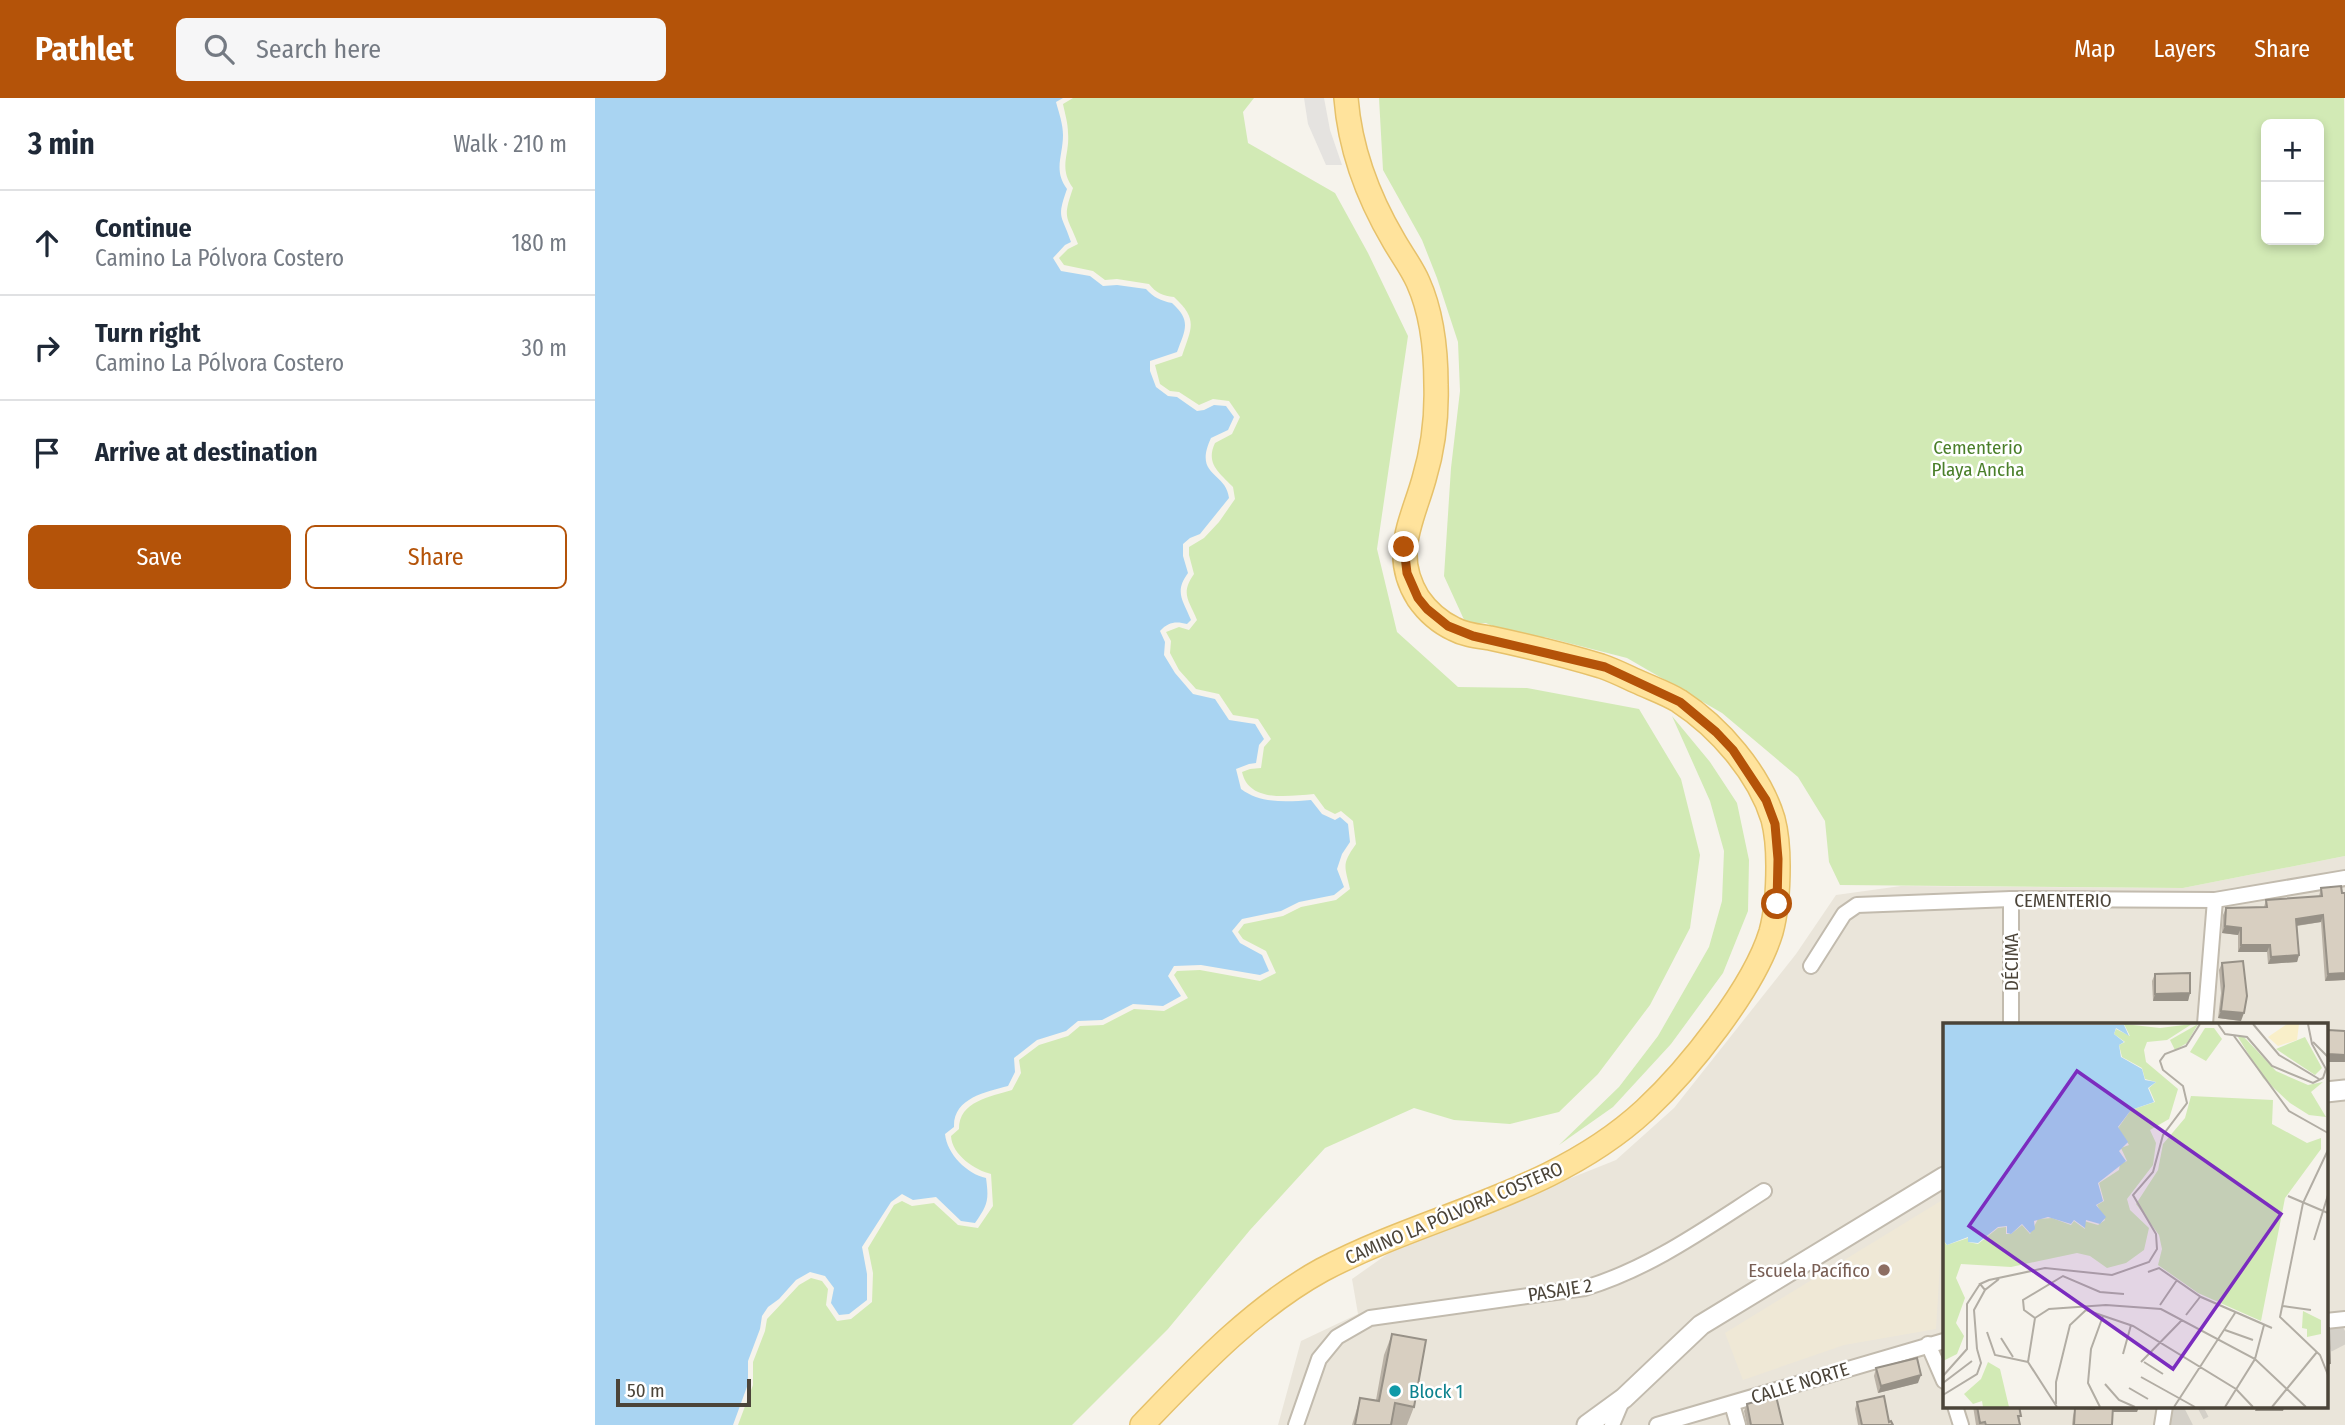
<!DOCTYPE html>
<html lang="en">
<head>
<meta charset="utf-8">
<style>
	body { margin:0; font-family:"Fira Sans Condensed",sans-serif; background:#f6f6f7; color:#1f2937 }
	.controls { position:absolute; right:21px; top:21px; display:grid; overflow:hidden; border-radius:10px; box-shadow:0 4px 10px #0003 }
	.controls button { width:63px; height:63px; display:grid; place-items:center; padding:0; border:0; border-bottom:2px solid #e0e1e3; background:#fff; color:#1f2937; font:35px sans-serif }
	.scale { position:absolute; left:21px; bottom:18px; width:135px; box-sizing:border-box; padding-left:7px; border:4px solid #4b4439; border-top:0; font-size:19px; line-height:24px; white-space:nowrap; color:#4b4439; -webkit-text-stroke:5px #fff; paint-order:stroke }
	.stop { position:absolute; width:21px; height:21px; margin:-16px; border:5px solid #b45309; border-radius:50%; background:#fff }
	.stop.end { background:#b45309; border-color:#fff; box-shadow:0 2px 7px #0008 }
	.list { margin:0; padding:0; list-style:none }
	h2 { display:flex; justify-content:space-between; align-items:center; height:91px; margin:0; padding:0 28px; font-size:30px }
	h2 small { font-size:23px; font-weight:400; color:#747a83 }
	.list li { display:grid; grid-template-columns:46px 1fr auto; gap:21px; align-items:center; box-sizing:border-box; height:105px; padding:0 28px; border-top:2px solid #e0e1e3 }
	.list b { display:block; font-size:26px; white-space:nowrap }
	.list p { margin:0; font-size:23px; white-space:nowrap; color:#747a83 }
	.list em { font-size:23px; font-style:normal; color:#747a83 }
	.actions { display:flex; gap:14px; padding:21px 28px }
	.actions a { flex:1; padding:16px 0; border:2px solid #b45309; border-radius:10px; text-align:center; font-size:24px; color:#b45309 }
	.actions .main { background:#b45309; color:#fff }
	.icon { flex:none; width:38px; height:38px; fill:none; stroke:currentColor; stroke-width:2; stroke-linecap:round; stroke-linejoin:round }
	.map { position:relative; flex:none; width:1750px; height:1327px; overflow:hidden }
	header { display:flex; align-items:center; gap:42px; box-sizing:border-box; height:98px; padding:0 35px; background:#b45309; color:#fff }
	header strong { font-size:33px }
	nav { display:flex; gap:38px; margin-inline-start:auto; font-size:24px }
	.search { width:490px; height:63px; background:#f6f6f7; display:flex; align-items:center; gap:18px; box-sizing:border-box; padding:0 24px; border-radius:10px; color:#747a83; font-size:26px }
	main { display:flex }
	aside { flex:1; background:#fff }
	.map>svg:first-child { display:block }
	.residential { fill:#eae5da; fill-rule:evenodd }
	.education { fill:#efe8d6 }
	.green { fill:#d2eab5; fill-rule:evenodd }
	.parking { fill:#e5e3e0 }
	.water { fill:#a9d4f2 }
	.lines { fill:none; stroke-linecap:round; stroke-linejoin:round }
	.trunk-tunnel { stroke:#d4d0c8; stroke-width:24; stroke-dasharray:24 12; stroke-linecap:butt }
	.minor-casing { stroke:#c2bbae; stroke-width:18 }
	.tertiary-casing { stroke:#c2bbae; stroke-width:23 }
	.primary-casing { stroke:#e6c16a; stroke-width:26 }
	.minor { stroke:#fff; stroke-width:14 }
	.tertiary { stroke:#fff; stroke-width:19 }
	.primary { stroke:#ffe39c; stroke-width:23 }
	.wall { fill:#bab2a6 }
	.shaded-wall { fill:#979187 }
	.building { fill:#d8cfc1; stroke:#979187; stroke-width:2 }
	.route { stroke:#b45309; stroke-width:9 }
	.education-dot { fill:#8d6e63; stroke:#fff; stroke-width:2.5 }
	.culture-dot { fill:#0f9aa8; stroke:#fff; stroke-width:2.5 }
	.labels { text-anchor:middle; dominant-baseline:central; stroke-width:5; stroke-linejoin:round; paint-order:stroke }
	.park-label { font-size:19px; fill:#4a7f2a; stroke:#fff }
	.street-label { font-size:19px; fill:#4b4439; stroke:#fff }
	.education-label { font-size:19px; fill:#785e54; stroke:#fff; text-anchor:end }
	.culture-label { font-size:19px; fill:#0d838f; stroke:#fff; text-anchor:start }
	.inset-road { fill:none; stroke:#b2ada4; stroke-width:2 }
	.view { fill:#7b2cbf; fill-opacity:0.15; stroke:#7b2cbf; stroke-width:3.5 }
	.inset-edge { fill:none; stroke:#4b4439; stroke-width:3.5 }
</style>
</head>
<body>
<header>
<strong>Pathlet</strong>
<div class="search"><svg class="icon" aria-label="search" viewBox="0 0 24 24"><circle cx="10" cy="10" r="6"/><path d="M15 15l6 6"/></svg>Search here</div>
<nav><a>Map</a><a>Layers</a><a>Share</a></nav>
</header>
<main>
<aside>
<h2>3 min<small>Walk · 210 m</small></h2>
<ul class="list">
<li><svg class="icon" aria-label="ahead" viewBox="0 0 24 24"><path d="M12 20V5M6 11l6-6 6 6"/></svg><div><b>Continue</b><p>Camino La Pólvora Costero</p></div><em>180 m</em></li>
<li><svg class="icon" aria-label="right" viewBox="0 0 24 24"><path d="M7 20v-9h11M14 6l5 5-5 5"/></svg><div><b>Turn right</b><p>Camino La Pólvora Costero</p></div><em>30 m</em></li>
<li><svg class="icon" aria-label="arrive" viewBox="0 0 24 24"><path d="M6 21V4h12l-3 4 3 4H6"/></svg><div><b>Arrive at destination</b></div></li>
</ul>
<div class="actions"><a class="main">Save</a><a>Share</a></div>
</aside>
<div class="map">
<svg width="1750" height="1327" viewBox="0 0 1750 1327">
	<rect width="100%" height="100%" fill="#f6f3ec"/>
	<path class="residential" d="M 1750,758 L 1750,1327 L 683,1327 L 706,1243 L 763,1216 L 757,1181 L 801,1150 L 1021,1062 L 1079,1010 L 1201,856 L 1241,797 L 1306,788 L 1588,790 ZM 1349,926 L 1731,926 L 1731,1308 L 1349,1308 Z"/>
	<polygon class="education" points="1349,1101 1341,1231 1249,1247 1148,1282 1130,1235"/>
	<g class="green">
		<path d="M 478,0 L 659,0 L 648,14 L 653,45 L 740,95 L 773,155 L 813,238 L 782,451 L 802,534 L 863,589 L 932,590 L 1044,611 L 1086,681 L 1105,757 L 1095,830 L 1055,907 L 1003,976 L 964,1014 L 915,1026 L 859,1022 L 819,1010 L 730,1050 L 655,1132 L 573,1231 L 477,1327 L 143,1327 L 158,1287 L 158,1264 L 170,1233 L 172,1221 L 204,1187 L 216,1180 L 227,1183 L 233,1191 L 231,1207 L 242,1223 L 256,1221 L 277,1204 L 278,1175 L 273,1150 L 299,1107 L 307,1103 L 317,1108 L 339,1105 L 363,1127 L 383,1130 L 398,1108 L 396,1076 C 380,1072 357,1057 356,1038 L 364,1031 C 364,1003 395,999 417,992 L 426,975 L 424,962 L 444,947 L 473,938 L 485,928 L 508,927 L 539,911 L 569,913 L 593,900 L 579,877 L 582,873 L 605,872 L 665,883 L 681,875 L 671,853 L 648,841 L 643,834 L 649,826 L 688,818 L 706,809 L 741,802 L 755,791 C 750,768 746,767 761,746 L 758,723 L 746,713 L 740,716 L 730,711 L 719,696 C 693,698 654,705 647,674 L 655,671 L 666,670 L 669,649 L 676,641 L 663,621 L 638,617 L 624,596 L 601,591 L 584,572 L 575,555 L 576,543 L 571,534 L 584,529 L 594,532 L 602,522 C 594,502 585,496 599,476 L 594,457 L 594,449 L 609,440 L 624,424 L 640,401 L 638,389 C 625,375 610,366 620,345 L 637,336 L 645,319 L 634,303 L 618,301 L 604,307 L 584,294 L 575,293 L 565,286 L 560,267 L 587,258 C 596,230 604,222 579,199 C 568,198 561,195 554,186 L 522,181 L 510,182 L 498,173 L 469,167 L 464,160 L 473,151 L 483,146 C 472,117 467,122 478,90 C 463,69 475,57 473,35 C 473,25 470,16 468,6 Z"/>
		<path d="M 784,0 L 1749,0 L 1750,758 L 1588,790 L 1245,787 L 1234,764 L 1230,723 L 1203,679 L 1127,615 L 1032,560 L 950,539 L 920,539 L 891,525 L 871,526 L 849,478 L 856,370 L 865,293 L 863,244 L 842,180 L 827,142 L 788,72 ZM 1671,26 L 1724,26 L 1724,142 L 1671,142 Z"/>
		<polygon points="1077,618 1115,664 1142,705 1154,762 1153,813 1128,875 1076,946 1018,1009 964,1047 1024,989 1063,938 1114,849 1127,803 1129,753 1115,703"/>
	</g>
	<polygon class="parking" points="709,0 729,0 735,32 747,67 731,67 713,26"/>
	<path class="water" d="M 0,0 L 468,0 L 461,4 C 464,15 468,26 468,37 C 468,58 458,72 472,91 C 461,122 467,116 476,144 L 470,147 L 458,160 L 466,173 L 495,178 L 508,188 L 522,187 L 551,191 C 558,199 566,203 577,205 C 597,223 590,232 582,254 L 555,263 L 555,273 L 561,289 L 573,298 L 582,299 L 602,313 L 609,312 L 619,307 L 631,308 L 639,319 L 633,332 L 616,340 C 598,379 631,373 634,400 L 605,436 L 595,440 L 588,446 L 588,458 L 593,475 C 579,494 588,502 596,522 L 592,526 C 581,523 573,524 565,533 L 570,544 L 569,557 L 580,575 L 598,596 L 620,601 L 634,622 L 660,626 L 669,641 L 664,647 L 661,665 L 654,666 L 641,671 L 646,691 C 666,706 692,704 716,702 L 727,716 L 740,722 L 745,719 L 753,726 L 755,744 L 747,756 L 742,771 L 749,789 L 739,797 L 704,804 L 686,813 L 647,821 L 637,833 L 645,845 L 667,857 L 674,873 L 665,877 L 606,867 L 579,868 L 573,878 L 586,898 L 568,908 L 538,906 L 507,922 L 483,923 L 471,933 L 442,942 L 419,960 L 420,974 L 413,988 C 391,994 358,1000 359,1029 L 350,1036 C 352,1056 372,1076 391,1080 C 394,1102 393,1107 380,1125 L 366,1123 L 341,1099 L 318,1102 L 307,1096 L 296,1104 L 267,1149 L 272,1176 L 272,1202 L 254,1216 L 244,1217 L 236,1205 L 239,1190 L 230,1178 L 215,1174 L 201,1182 L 184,1201 L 173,1209 L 167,1218 L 165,1231 L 153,1263 L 153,1286 L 138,1327 L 0,1327 Z"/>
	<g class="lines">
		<g class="trunk-tunnel">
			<polyline points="1731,1243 1750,1233"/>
			<polyline points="1571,1327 1608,1308"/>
		</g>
		<defs>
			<g id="minor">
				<polyline points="1416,801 1416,926"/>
				<polyline points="1216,868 1249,816 1262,807 1416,801 1620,802 1750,780"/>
				<polyline points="1610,926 1620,802"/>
				<polyline points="1731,1223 1750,1221"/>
				<polyline points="1333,1246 1349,1283"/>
				<polyline points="1137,1306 1143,1327"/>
				<polyline points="1360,1308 1366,1327"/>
				<path d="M 701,1327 L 724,1261 L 742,1239 L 775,1220 L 990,1190 C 1056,1170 1111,1130 1169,1093"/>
				<polyline points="1017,1327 1027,1303"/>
				<polyline points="1062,1327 1349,1243"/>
				<polyline points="1567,1327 1570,1308"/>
			</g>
			<g id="tertiary">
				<polyline points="1731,994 1750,992"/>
				<polyline points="992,1327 1029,1300 1106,1227 1349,1079"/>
			</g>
			<path id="primary" d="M 547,1327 C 601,1271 658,1210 727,1172 C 835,1115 958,1097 1050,1012 C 1093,972 1159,890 1176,834 C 1182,812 1183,791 1183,768 C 1183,753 1182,736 1178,721 C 1164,675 1124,629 1084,603 C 1071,595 1056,590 1041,583 C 1030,578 1018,572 1006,568 C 970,557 932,548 895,540 C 882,538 870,537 859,531 C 844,524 832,513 823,500 C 796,456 817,424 829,381 C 838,351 842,319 841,287 C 841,254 837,215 823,184 C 817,170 807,157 799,143 C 773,99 755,51 751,0"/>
		</defs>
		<use href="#minor" class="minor-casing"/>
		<use href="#tertiary" class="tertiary-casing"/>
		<use href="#primary" class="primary-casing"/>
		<use href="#minor" class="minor"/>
		<use href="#tertiary" class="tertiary"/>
		<use href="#primary" class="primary"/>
	</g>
	<g class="wall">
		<polygon points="1726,790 1747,795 1750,795 1750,882 1730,883 1726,824 1702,828 1704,857 1702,864 1673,866 1672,854 1643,854 1643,837 1627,835 1628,817 1631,810 1669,809 1671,802 1724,798"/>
		<polygon points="1627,865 1646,923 1623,920 1626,895 1624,872"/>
		<polygon points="1560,876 1595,895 1593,903 1558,903 1557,883"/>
		<polygon points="1733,932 1750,933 1731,964 1731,938"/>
		<polygon points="797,1236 819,1309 812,1327 757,1327 765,1300 781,1302 789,1257"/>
		<polygon points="1281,1270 1323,1285 1283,1295 1279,1278"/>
		<polygon points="1262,1304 1294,1324 1298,1327 1263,1327 1260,1311"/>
		<polygon points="1152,1306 1188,1327 1152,1327 1149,1313"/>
		<polygon points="1378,1308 1430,1308 1424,1308 1425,1327 1381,1327"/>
		<polygon points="1496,1308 1544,1308 1542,1314 1518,1314 1517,1327 1477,1327 1478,1318 1480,1310 1496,1311"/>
	</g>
	<g class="shaded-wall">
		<polygon points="1728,817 1726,824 1699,828 1701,821"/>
		<polygon points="1630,828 1646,830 1643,837 1627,835"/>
		<polygon points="1646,847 1675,847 1672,854 1643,854"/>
		<polygon points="1704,857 1702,864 1673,866 1676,859"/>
		<polygon points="1750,875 1750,882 1730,883 1733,876"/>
		<polygon points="1595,895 1593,903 1558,903 1560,896"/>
		<polygon points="1626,913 1649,915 1646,923 1623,920"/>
		<polygon points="1733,956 1750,957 1750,964 1731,964"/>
		<polygon points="1731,1265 1735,1265 1732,1273 1731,1273"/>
		<polygon points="1326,1277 1323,1285 1283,1295 1286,1288"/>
		<polygon points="1518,1308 1544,1308 1542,1314 1515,1314"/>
		<polygon points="1583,1308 1626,1308 1626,1309 1582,1310"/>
		<polygon points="1662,1308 1690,1308 1688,1313 1660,1313"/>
	</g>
	<g class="building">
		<polygon points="1746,788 1747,795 1750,795 1750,875 1733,876 1728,817 1701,821 1704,857 1676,859 1675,847 1646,847 1646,830 1630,828 1631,810 1672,809 1671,802 1727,798 1726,790"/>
		<polygon points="1648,863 1652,898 1649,915 1626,913 1629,888 1627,865"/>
		<polygon points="1595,875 1595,895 1560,896 1560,876"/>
		<polygon points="1733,932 1750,933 1750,957 1733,956"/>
		<polygon points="1731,1230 1734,1230 1735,1265 1731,1265"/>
		<polygon points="797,1236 831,1242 819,1309 800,1305 796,1327 760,1327 765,1300 784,1303"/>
		<polygon points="1322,1260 1326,1277 1286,1288 1281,1270"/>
		<polygon points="1181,1298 1188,1327 1156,1327 1152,1306"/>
		<polygon points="1289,1298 1294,1324 1296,1323 1298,1327 1267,1327 1262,1304"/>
		<polygon points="1382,1308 1424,1308 1426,1318 1423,1318 1425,1327 1391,1327 1390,1324 1385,1325"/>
		<polygon points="1499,1308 1518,1308 1517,1327 1479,1327 1480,1310 1499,1311"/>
	</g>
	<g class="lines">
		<polyline class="route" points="809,449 812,475 823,500 832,511 853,528 878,538 1010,569 1085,604 1121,634 1138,652 1171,702 1180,726 1183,761 1182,806"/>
	</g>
	<circle class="education-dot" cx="1289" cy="1172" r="7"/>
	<circle class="culture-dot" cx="800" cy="1293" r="7"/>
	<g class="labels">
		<g class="park-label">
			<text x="1383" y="349">Cementerio<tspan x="1383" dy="22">Playa Ancha</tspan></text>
		</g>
		<g class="street-label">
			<text x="1468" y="802">CEMENTERIO</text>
			<text transform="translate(1416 864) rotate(-90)">DÉCIMA</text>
			<text transform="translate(859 1115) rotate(-23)">CAMINO LA PÓLVORA COSTERO</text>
			<text transform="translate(965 1192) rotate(-9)">PASAJE 2</text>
			<text transform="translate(1205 1285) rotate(-17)">CALLE NORTE</text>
		</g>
		<g class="education-label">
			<text x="1275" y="1172">Escuela Pacífico</text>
		</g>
		<g class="culture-label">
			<text x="814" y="1293">Block 1</text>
		</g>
	</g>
	<g transform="translate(1348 925)">
		<rect width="385" height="385" fill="#f6f3ec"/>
		<path d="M 181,1 L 217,5 L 249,1 L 224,17 L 204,19 L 201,27 L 203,39 L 235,66 L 226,96 L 207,107 L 213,120 L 210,142 L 184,176 L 187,187 L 206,205 L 201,227 L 183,240 L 164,245 L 147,233 L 134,230 L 68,244 L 18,241 L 13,255 L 22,275 L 13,300 L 21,313 L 14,331 L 0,338 L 0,218 L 4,222 L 25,215 L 25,219 L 35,221 L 55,205 L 63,204 L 63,211 L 68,211 L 79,202 L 87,211 L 95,196 L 109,195 L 128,202 L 131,198 L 142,206 L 141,198 L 155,202 L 162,197 L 154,182 L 161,178 L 156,160 L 176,147 L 177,141 L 184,138 L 178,125 L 186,122 L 175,105 L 188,87 L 212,79 L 206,65 L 213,59 L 202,56 L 199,45 L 179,34 L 176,22 L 182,19 L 171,11 L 173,6 L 187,13 ZM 255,1 L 244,20 L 232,27 L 227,17 ZM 262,5 L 271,5 L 279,16 L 263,38 L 247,29 ZM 295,14 L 301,14 L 333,48 L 365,62 L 380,59 L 368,69 L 383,94 L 366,92 L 347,80 L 320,55 ZM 362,14 L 379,45 L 372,52 L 333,26 ZM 248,73 L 330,77 L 329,101 L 364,120 L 378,115 L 378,126 L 342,175 L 318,298 L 255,270 L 215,242 L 219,226 L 216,212 L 193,181 L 215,147 L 220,121 L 242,95 ZM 360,288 L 378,297 L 378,311 L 364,314 L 364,306 L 359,305 ZM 45,339 L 57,346 L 66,384 L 40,384 L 39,378 L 30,381 L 21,371 L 38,356 Z" fill="#d2eab5"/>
		<path d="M 344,1 L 356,1 L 354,17 L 335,23 L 325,14 Z" fill="#f9efc9"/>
		<path d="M 0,1 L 181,2 L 186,13 L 173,5 L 171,11 L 181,19 L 176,22 L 178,34 L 199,46 L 202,57 L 213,59 L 205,65 L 211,79 L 188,87 L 175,104 L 185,119 L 176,128 L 183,138 L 155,160 L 160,178 L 153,182 L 163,194 L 157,201 L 143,197 L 142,205 L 131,197 L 128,201 L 105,194 L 91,198 L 92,206 L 87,210 L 79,201 L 68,211 L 64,210 L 64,203 L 55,204 L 35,220 L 25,219 L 25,214 L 4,222 L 0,217 Z" fill="#a9d4f2"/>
		<path class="inset-road" d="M 275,1 L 282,11 L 304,14 L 329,43 L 370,60 L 380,55 L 383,46 L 369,21 L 365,1M 310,1 L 336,32 L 376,56M 291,13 L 346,88 L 385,110M 370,19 L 385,34M 385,127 L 360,180 L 337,294 L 377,332 L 385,352M 345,173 L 385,190M 371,217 L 385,172M 205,249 L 216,245 L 258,274 L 329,305M 42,267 L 37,261 L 46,257 L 102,245 L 169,252 L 206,239 L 214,226 L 213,211 L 190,172 L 210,149 L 220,112 L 244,80 L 240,63 L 220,47 L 217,38 L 222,31 L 243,23 L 257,1M 217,282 L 234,257M 340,283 L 368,287M 143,287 L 190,303 L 293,366 L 310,384M 243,292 L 257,274M 92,295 L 81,287 L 80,277 L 120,253 L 157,269 L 181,271M 282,307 L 310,317M 44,309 L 52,332 L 85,339M 58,315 L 70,334M 34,326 L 31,287 L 42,267 L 56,256M 180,331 L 188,302M 198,339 L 239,297M 201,339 L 220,351M 0,353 L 24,326 L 24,281 L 37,261M 198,354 L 252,384M 0,360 L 29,338M 162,361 L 176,377 L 192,384M 186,365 L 205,376M 0,372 L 34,351 L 38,340 L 34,326M 113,381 L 113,359 L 127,302 L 143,287M 114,384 L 85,339 L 92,295 L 106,286 L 163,282 L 218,286 L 312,336 L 363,384M 157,384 L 145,360 L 148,326 L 160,293M 231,384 L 292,290M 282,384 L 312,336 L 321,302M 329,384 L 374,329"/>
		<path class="view" d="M 134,48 L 338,191 L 230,346 L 26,203 Z"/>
		<rect width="385" height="385" class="inset-edge"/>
	</g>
</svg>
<div class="controls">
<button>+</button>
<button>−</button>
</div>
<div class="scale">50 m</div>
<div class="stop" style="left:1182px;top:806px"></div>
<div class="stop end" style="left:809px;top:449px"></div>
</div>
</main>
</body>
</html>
